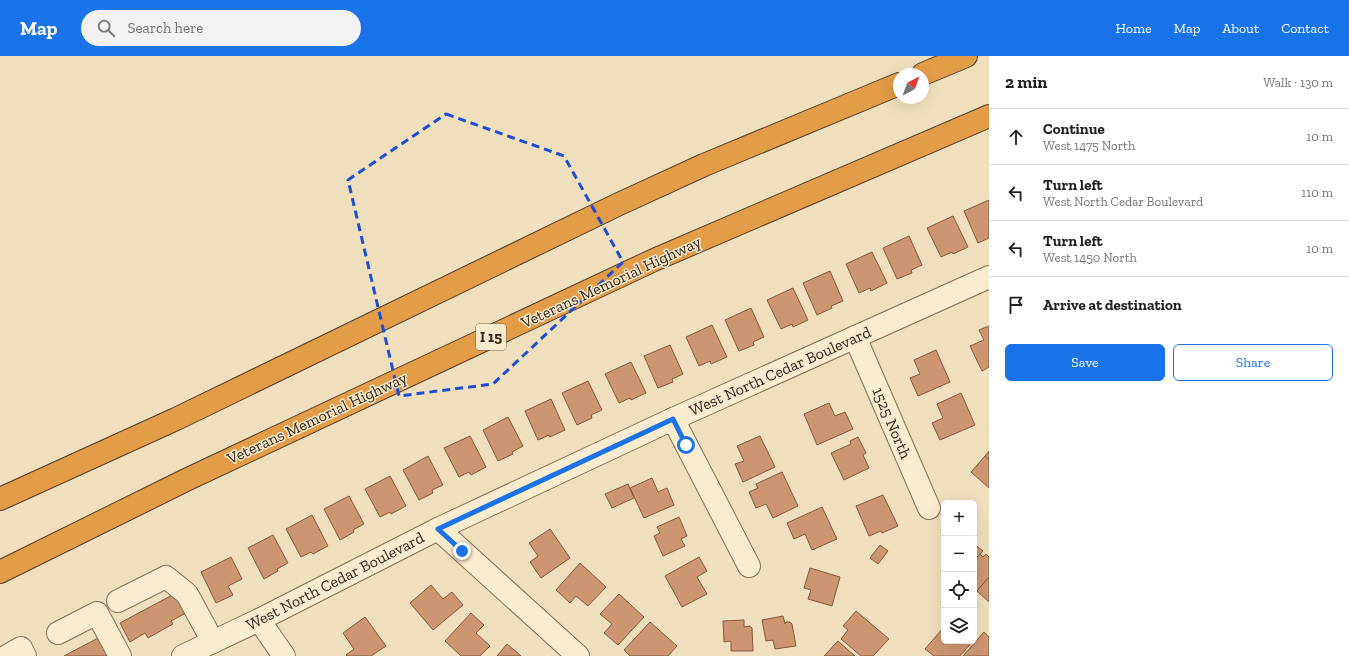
<!DOCTYPE html>
<html lang="en">
<head>
<meta charset="utf-8">
<style>
	body { margin:0; font-family:"Zilla Slab",serif; background:#f2f2f2; color:#202124 }
	.controls { position:absolute; right:12px; bottom:12px; display:grid; overflow:hidden; border-radius:6px; box-shadow:0 4px 16px #0002 }
	.controls button { width:36px; height:36px; display:grid; place-items:center; padding:0; border:0; border-bottom:1px solid #e0e0e0; background:#fff; color:#202124; font:20px sans-serif }
	.compass { position:absolute; left:893px; top:12px; width:36px; height:36px; border-radius:50%; background:#fff; box-shadow:0 4px 16px #0002; rotate:41deg }
	.stop { position:absolute; width:12px; height:12px; margin:-9px; border:3px solid #1a73e8; border-radius:50%; background:#fff }
	.stop.end { background:#1a73e8; border-color:#fff; box-shadow:0 1px 4px #0008 }
	.list { margin:0; padding:0; list-style:none }
	h2 { display:flex; justify-content:space-between; align-items:center; height:52px; margin:0; padding:0 16px; font-size:17px }
	h2 small { font-size:13px; font-weight:400; color:#757577 }
	.list li { display:grid; grid-template-columns:26px 1fr auto; gap:12px; align-items:center; box-sizing:border-box; height:56px; padding:0 16px; border-top:1px solid #e0e0e0 }
	.list b { display:block; font-size:15px; white-space:nowrap }
	.list p { margin:0; font-size:13px; white-space:nowrap; color:#757577 }
	.list em { font-size:13px; font-style:normal; color:#757577 }
	.actions { display:flex; gap:8px; padding:12px 16px }
	.actions a { flex:1; padding:9px 0; border:1px solid #1a73e8; border-radius:6px; text-align:center; font-size:14px; color:#1a73e8 }
	.actions .main { background:#1a73e8; color:#fff }
	.icon { flex:none; width:22px; height:22px; fill:none; stroke:currentColor; stroke-width:2; stroke-linecap:round; stroke-linejoin:round }
	.map { position:relative; flex:none; width:989px; height:600px; overflow:hidden }
	header { display:flex; align-items:center; gap:24px; box-sizing:border-box; height:56px; padding:0 20px; background:#1a73e8; color:#fff }
	header strong { font-size:19px }
	nav { display:flex; gap:22px; margin-inline-start:auto; font-size:14px }
	.search { width:280px; height:36px; background:#f2f2f2; display:flex; align-items:center; gap:10px; box-sizing:border-box; padding:0 14px; border-radius:22px; color:#757577; font-size:15px }
	main { display:flex }
	aside { flex:1; background:#fff }
	.map>svg:first-child { display:block }
	.building { fill:#ce9670; stroke:#86583a }
	.lines { fill:none; stroke-linecap:round; stroke-linejoin:round }
	.minor-casing { stroke:#876f55; stroke-width:24 }
	.highway-casing { stroke:#543d2a; stroke-width:24 }
	.minor { stroke:#faeccf; stroke-width:22 }
	.highway { stroke:#e39d48; stroke-width:22 }
	.route { stroke:#1a73e8; stroke-width:5 }
	.marked { fill:none; stroke:#1d4ed8; stroke-width:3; stroke-dasharray:8 5; stroke-linejoin:round }
	.labels { text-anchor:middle; dominant-baseline:central; stroke-width:3; stroke-linejoin:round; paint-order:stroke }
	.shield { fill:#f6e9cc; stroke:#6f6150; stroke-width:1 }
	.shield-label { font-size:15px; font-weight:bold; fill:#35271b }
	.street-label { font-size:16px; fill:#35271b; stroke:#f6e9cc }
</style>
</head>
<body>
<header>
<strong>Map</strong>
<div class="search"><svg class="icon" aria-label="search" viewBox="0 0 24 24"><circle cx="10" cy="10" r="6"/><path d="M15 15l6 6"/></svg>Search here</div>
<nav><a>Home</a><a>Map</a><a>About</a><a>Contact</a></nav>
</header>
<main>
<div class="map">
<svg width="989" height="600" viewBox="0 0 989 600">
	<rect width="100%" height="100%" fill="#efdfbc"/>
	<g class="building">
		<polygon points="989,144 989,182 978,187 964,155"/>
		<polygon points="953,160 968,191 953,198 952,196 941,201 927,172"/>
		<polygon points="909,180 922,209 911,214 912,217 897,223 883,192"/>
		<polygon points="872,196 887,227 871,235 870,232 859,237 846,208"/>
		<polygon points="830,215 843,245 831,250 832,252 817,259 803,227"/>
		<polygon points="793,232 808,264 793,271 792,268 781,273 767,244"/>
		<polygon points="751,252 764,281 753,286 754,289 739,295 725,264"/>
		<polygon points="712,269 727,301 711,308 710,305 699,310 686,281"/>
		<polygon points="989,270 989,311 982,315 970,290 984,284 979,274"/>
		<polygon points="670,289 683,318 672,323 673,326 658,332 644,300"/>
		<polygon points="936,294 950,326 918,340 910,322 920,318 914,304"/>
		<polygon points="631,306 646,337 631,344 630,342 619,347 605,318"/>
		<polygon points="588,325 602,354 591,359 592,362 577,369 562,337"/>
		<polygon points="961,337 975,369 940,384 932,367 943,362 937,348"/>
		<polygon points="551,343 565,374 550,381 549,379 538,384 525,355"/>
		<polygon points="829,347 835,360 845,356 853,373 817,389 804,358"/>
		<polygon points="508,361 523,390 512,396 513,398 498,405 483,374"/>
		<polygon points="470,380 486,411 471,419 469,416 459,421 444,392"/>
		<polygon points="760,380 775,411 743,426 735,408 744,405 737,390"/>
		<polygon points="858,381 866,397 863,399 869,412 844,424 831,397 851,388 850,385"/>
		<polygon points="989,395 989,404 985,400"/>
		<polygon points="428,400 443,429 432,434 433,437 419,444 403,414"/>
		<polygon points="985,400 989,404 989,432 971,416"/>
		<polygon points="782,416 798,450 773,462 766,448 756,452 749,436 758,432 756,428"/>
		<polygon points="390,420 406,450 391,458 390,456 380,461 365,433"/>
		<polygon points="652,422 658,436 667,432 674,449 644,462 630,432"/>
		<polygon points="628,428 634,442 612,452 605,438"/>
		<polygon points="883,439 898,470 882,477 881,475 869,480 856,450"/>
		<polygon points="349,440 364,468 353,474 354,476 340,484 324,453"/>
		<polygon points="822,451 837,483 812,494 805,478 794,483 787,467"/>
		<polygon points="312,459 328,490 313,498 311,496 301,501 286,473"/>
		<polygon points="679,461 687,480 681,483 685,490 663,500 654,480 660,477 657,471"/>
		<polygon points="550,473 570,502 541,522 530,506 538,500 529,487"/>
		<polygon points="273,479 288,507 277,513 278,515 264,523 248,492"/>
		<polygon points="974,488 983,495 974,505"/>
		<polygon points="880,489 888,495 878,508 870,502"/>
		<polygon points="980,498 983,501 986,498 989,501 989,521 977,535 974,533 974,505"/>
		<polygon points="231,501 242,523 228,530 233,539 216,547 201,516"/>
		<polygon points="699,501 707,515 697,521 707,538 682,551 665,520"/>
		<polygon points="580,507 606,531 588,550 576,540 570,547 556,534"/>
		<polygon points="810,512 840,521 832,550 808,543 811,534 804,532"/>
		<polygon points="989,521 989,546 977,535"/>
		<polygon points="431,529 443,543 452,536 463,549 433,574 410,547"/>
		<polygon points="176,537 186,557 171,565 173,568 148,582 145,577 130,586 120,567"/>
		<polygon points="619,538 644,561 618,589 604,577 612,568 600,558"/>
		<polygon points="856,555 889,583 873,600 861,600 841,583 848,574 843,570"/>
		<polygon points="471,557 484,569 476,577 490,590 480,600 461,600 445,585"/>
		<polygon points="783,560 785,568 786,566 790,566 792,568 796,590 775,593 773,584 766,585 762,564"/>
		<polygon points="365,561 386,590 371,600 347,600 346,599 354,593 343,577"/>
		<polygon points="744,564 744,571 750,570 752,572 753,595 731,595 731,585 724,586 723,565"/>
		<polygon points="650,566 677,590 668,600 630,600 624,594"/>
		<polygon points="944,571 944,585 973,585 960,600 934,600 925,593"/>
		<polygon points="984,576 989,581 989,600 963,600"/>
		<polygon points="100,581 110,600 64,600"/>
		<polygon points="838,585 855,600 824,600"/>
		<polygon points="507,588 521,600 497,600"/>
	</g>
	<g class="lines">
		<defs>
			<g id="minor">
				<polyline points="855,281 929,452"/>
				<polyline points="673,363 749,510"/>
				<polyline points="438,473 578,600"/>
				<polyline points="118,545 166,521 187,538 213,586"/>
				<polyline points="259,564 284,600"/>
				<polyline points="58,577 97,557 120,600"/>
				<polyline points="7,600 21,592 25,600"/>
				<polyline points="183,600 259,564 438,473 673,363 989,221"/>
			</g>
			<g id="highway">
				<polyline points="923,18 966,0"/>
				<polyline points="0,443 176,363 619,148 704,109 899,28"/>
				<polyline points="0,516 188,423 654,204 989,60"/>
			</g>
		</defs>
		<use href="#minor" class="minor-casing"/>
		<use href="#highway" class="highway-casing"/>
		<use href="#minor" class="minor"/>
		<use href="#highway" class="highway"/>
	</g>
	<g class="lines">
		<polyline class="route" points="462,495 438,473 673,363 686,389"/>
	</g>
	<path class="marked" d="M 446,58 L 564,100 L 623,206 L 493,328 L 399,340 L 348,124 Z"/>
	<g class="labels">
		<rect class="shield" x="476" y="268" width="30" height="26" rx="3"/>
		<g class="shield-label">
			<text x="491" y="281">I 15</text>
		</g>
		<g class="street-label">
			<text transform="translate(611 226) rotate(-25)">Veterans Memorial Highway</text>
			<text transform="translate(780 315) rotate(-24)">West North Cedar Boulevard</text>
			<text transform="translate(317 362) rotate(-25)">Veterans Memorial Highway</text>
			<text transform="translate(892 367) rotate(67)">1525 North</text>
			<text transform="translate(335 525) rotate(-27)">West North Cedar Boulevard</text>
		</g>
	</g>
</svg>
<div class="controls">
<button>+</button>
<button>−</button>
<button><svg class="icon" aria-label="locate" viewBox="0 0 24 24"><circle cx="12" cy="12" r="6"/><path d="M12 2v4M12 18v4M2 12h4M18 12h4"/></svg></button>
<button><svg class="icon" aria-label="layers" viewBox="0 0 24 24"><path d="M12 4l9 5-9 5-9-5zM3 14l9 5 9-5"/></svg></button>
</div>
<svg class="compass" viewBox="-18 -18 36 36"><path d="M0-13l5 13h-10z" fill="#e53935"/><path d="M0 13l5-13h-10z" fill="#757577"/></svg>
<div class="stop" style="left:686px;top:389px"></div>
<div class="stop end" style="left:462px;top:495px"></div>
</div>
<aside>
<h2>2 min<small>Walk · 130 m</small></h2>
<ul class="list">
<li><svg class="icon" aria-label="ahead" viewBox="0 0 24 24"><path d="M12 20V5M6 11l6-6 6 6"/></svg><div><b>Continue</b><p>West 1475 North</p></div><em>10 m</em></li>
<li><svg class="icon" aria-label="left" viewBox="0 0 24 24"><path d="M17 20v-9H6M10 6l-5 5 5 5"/></svg><div><b>Turn left</b><p>West North Cedar Boulevard</p></div><em>110 m</em></li>
<li><svg class="icon" aria-label="left" viewBox="0 0 24 24"><path d="M17 20v-9H6M10 6l-5 5 5 5"/></svg><div><b>Turn left</b><p>West 1450 North</p></div><em>10 m</em></li>
<li><svg class="icon" aria-label="arrive" viewBox="0 0 24 24"><path d="M6 21V4h12l-3 4 3 4H6"/></svg><div><b>Arrive at destination</b></div></li>
</ul>
<div class="actions"><a class="main">Save</a><a>Share</a></div>
</aside>
</main>
</body>
</html>
